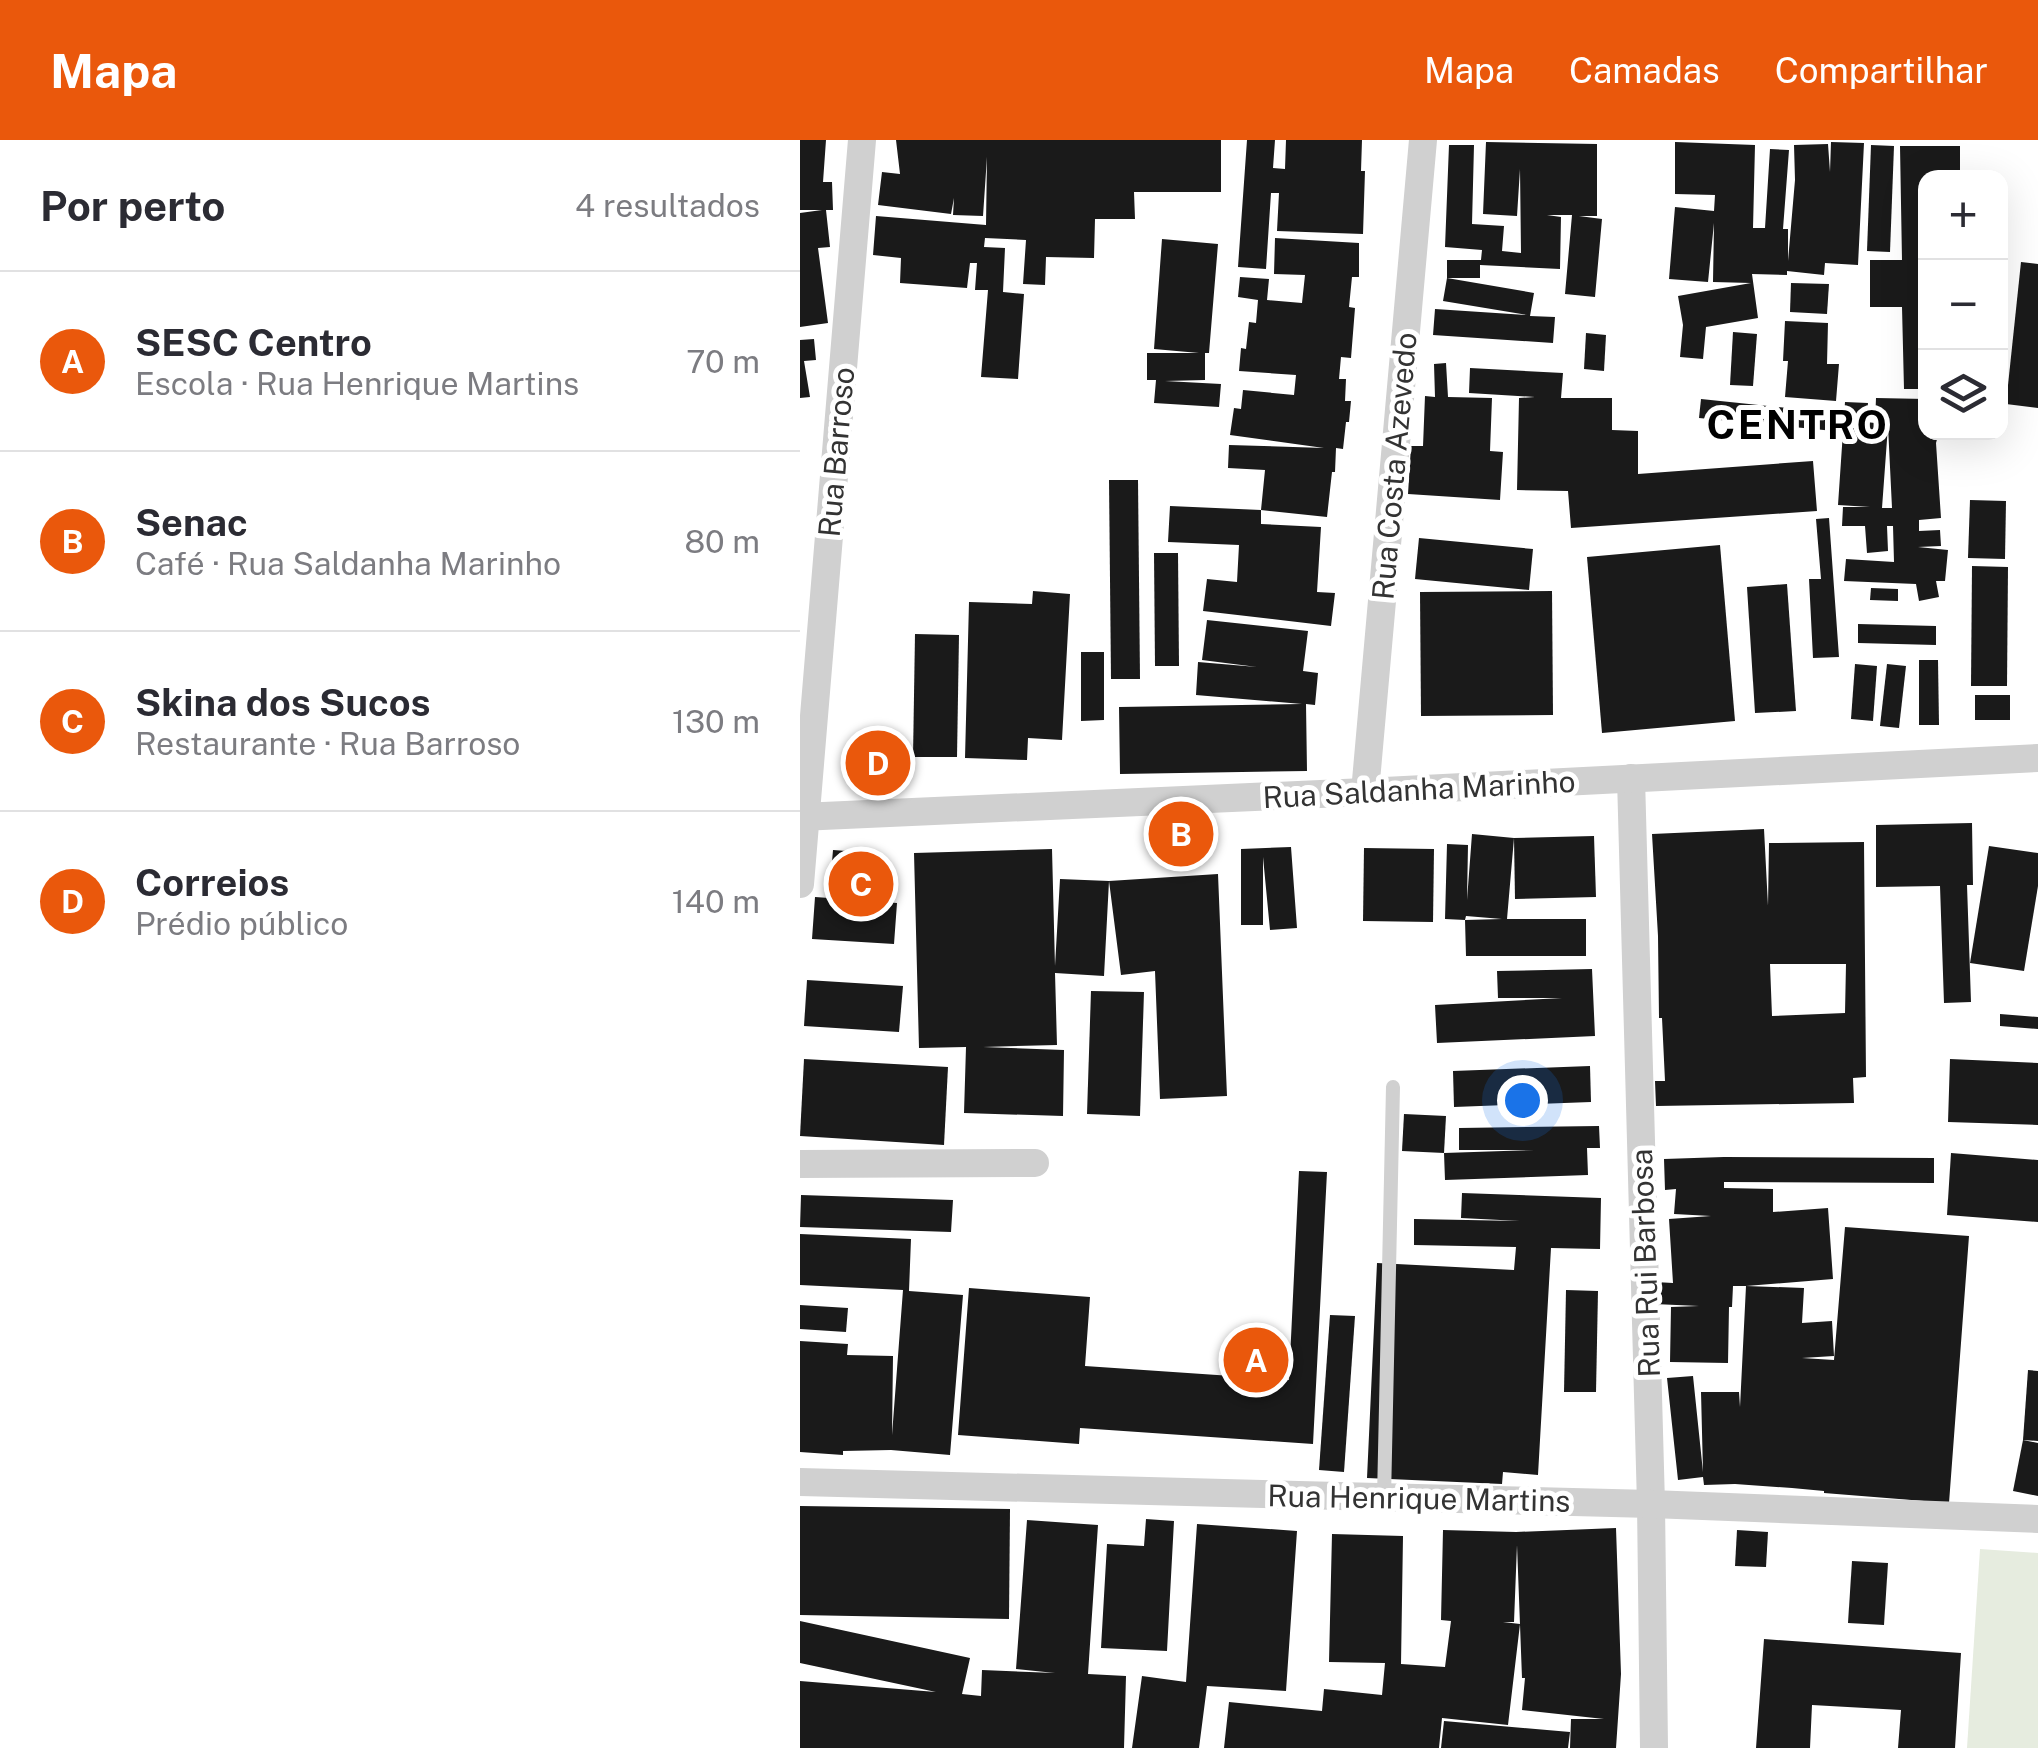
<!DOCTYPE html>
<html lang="pt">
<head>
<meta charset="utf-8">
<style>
	body { margin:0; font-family:"Public Sans",sans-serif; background:#f7f7f7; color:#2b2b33 }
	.controls { position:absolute; right:30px; top:30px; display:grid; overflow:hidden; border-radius:20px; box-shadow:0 10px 40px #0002 }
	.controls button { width:90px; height:90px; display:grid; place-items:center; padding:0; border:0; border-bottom:2px solid #e1e1e2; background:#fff; color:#2b2b33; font:50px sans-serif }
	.you { position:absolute; left:722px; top:960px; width:35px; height:35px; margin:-25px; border:8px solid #fff; border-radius:50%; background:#1a73e8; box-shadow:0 0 0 15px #1a73e833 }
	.badge { display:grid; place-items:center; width:65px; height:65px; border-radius:50%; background:#ea580c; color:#fff; font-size:32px; font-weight:700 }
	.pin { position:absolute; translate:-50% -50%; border:5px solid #fff; box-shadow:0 2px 10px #0006 }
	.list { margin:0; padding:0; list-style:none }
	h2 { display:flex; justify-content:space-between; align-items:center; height:130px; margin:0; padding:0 40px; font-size:42px }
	h2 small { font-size:32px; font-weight:400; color:#7c7c81 }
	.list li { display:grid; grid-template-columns:65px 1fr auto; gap:30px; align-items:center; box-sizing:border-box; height:180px; padding:0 40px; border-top:2px solid #e1e1e2 }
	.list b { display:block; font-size:38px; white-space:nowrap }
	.list p { margin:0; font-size:32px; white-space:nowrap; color:#7c7c81 }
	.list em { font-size:32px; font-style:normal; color:#7c7c81 }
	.icon { flex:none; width:55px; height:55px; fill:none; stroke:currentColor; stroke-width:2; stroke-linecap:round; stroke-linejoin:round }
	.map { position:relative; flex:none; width:1238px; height:1608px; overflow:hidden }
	header { display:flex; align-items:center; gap:60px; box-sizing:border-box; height:140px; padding:0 50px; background:#ea580c; color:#fff }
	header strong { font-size:48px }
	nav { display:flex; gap:55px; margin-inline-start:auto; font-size:35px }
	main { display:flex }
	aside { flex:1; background:#fff }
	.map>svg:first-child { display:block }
	.green { fill:#e6ecdf }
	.building { fill:#1a1a1a; fill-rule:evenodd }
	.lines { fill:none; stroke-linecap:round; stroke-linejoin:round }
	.lane { stroke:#d0d0d0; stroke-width:14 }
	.street { stroke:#d0d0d0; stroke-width:28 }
	.labels { text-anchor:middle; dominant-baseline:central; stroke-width:10; stroke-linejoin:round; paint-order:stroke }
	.street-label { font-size:30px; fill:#333; stroke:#fff }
	.district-label { font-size:40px; font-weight:bold; letter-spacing:2.5px; fill:#000; stroke:#fff }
</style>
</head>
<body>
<header>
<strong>Mapa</strong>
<nav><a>Mapa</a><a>Camadas</a><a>Compartilhar</a></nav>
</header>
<main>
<aside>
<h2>Por perto<small>4 resultados</small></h2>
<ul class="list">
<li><span class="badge">A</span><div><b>SESC Centro</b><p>Escola · Rua Henrique Martins</p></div><em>70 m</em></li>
<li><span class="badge">B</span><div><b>Senac</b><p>Café · Rua Saldanha Marinho</p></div><em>80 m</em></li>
<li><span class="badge">C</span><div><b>Skina dos Sucos</b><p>Restaurante · Rua Barroso</p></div><em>130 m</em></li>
<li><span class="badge">D</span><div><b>Correios</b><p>Prédio público</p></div><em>140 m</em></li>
</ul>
</aside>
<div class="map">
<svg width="1238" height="1608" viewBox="0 0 1238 1608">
	<rect width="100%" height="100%" fill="#fff"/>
	<polygon class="green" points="1180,1409 1238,1413 1238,1608 1167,1608"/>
	<g class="building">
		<polygon points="0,0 26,0 23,42 32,42 33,70 26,70 30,107 18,108 28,183 0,187 0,73 22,70 0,70"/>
		<polygon points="96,0 421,0 421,52 334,52 335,79 295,79 294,118 246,117 245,145 223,144 226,100 185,98 184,107 205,108 203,152 224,154 218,239 181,237 188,150 175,150 177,123 170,123 167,148 100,143 101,118 73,115 76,76 186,85 187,17 183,76 153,75 154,58 151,74 78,65 82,32 100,34"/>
		<polygon points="447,0 475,0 473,28 485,29 486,0 562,0 561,31 565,31 563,94 477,91 479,53 471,53 466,129 438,127"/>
		<polygon points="686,2 797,4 797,76 779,76 802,79 795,157 765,154 772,75 747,75 761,77 760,129 680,125 680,138 647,138 647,120 681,120 682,110 645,107 649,5 674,5 672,84 704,86 702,111 721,113 720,29 717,76 683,74"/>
		<polygon points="875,2 955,5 953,88 965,88 970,9 989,10 983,89 988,89 988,121 995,40 994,5 1028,4 1030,32 1031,2 1064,3 1058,125 1025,123 1024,135 987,131 987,135 952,134 958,178 906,187 903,219 880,217 883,185 878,156 951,143 913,142 914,83 908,142 869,139 875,67 914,71 915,55 875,54"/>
		<polygon points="1071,5 1094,6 1090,112 1067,111"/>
		<polygon points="1100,6 1160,6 1160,38 1126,38 1126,249 1104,249 1102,167 1070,167 1070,120 1102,120"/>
		<polygon points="475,98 559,103 559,137 552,137 549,167 555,168 551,218 541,217 539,239 546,239 545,261 551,261 549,282 546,282 543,309 536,308 535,332 532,332 527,377 461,370 461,384 521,387 517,452 535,453 531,486 403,471 407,439 437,442 439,405 368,402 370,366 461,370 465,330 428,328 429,305 524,308 430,295 434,268 441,269 443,250 494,255 496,235 439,231 441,208 446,209 449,182 456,183 458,160 438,157 440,137 469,139 467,160 502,163 505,135 474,134"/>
		<polygon points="362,99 418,104 409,213 405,213 405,240 365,241 421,244 419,267 354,263 356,240 347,240 347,213 399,213 354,209"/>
		<polygon points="1221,122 1238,124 1238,268 1206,264"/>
		<polygon points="647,138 734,153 730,176 755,177 753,203 633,195 635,169 727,175 643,161"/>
		<polygon points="991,143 1029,144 1027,174 990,172"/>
		<polygon points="985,181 1028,183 1027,224 1039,224 1036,261 985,257 988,221 983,221"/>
		<polygon points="933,192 957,194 953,246 930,245"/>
		<polygon points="786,193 806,195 804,231 784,229"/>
		<polygon points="14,199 16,220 4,221 10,257 0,258 0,200"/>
		<polygon points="646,223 648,257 692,258 690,311 703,312 700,360 608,354 611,306 623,306 625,256 635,257 634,224"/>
		<polygon points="670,228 763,233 761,258 812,258 812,290 838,291 838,334 1013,321 1017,371 771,388 768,351 717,350 719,258 735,257 669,253"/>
		<path d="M 1076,258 L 1126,259 L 1126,292 L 1139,292 L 1136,303 L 1141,378 L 1119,380 L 1119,391 L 1140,390 L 1141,406 L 1118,407 L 1148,410 L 1145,441 L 1136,441 L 1139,457 L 1119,461 L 1116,444 L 1044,441 L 1046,419 L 1094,422 L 1093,386 L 1087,386 L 1088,411 L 1067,413 L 1065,386 L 1042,386 L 1043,367 L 1070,367 L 1038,365 L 1045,262 L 1068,263 L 1066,282 L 1075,283 ZM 1088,286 L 1092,368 L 1082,368 Z"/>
		<polygon points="901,259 1036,273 1034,291 899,278"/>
		<polygon points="309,340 338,340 340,539 311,539"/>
		<polygon points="1170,360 1206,361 1205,419 1168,418"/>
		<polygon points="1029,378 1039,517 1013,518 1009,439 1021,439 1016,379"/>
		<polygon points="619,398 733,409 729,450 615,439"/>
		<polygon points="920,405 935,581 802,593 787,417"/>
		<polygon points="354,413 378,413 379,526 355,526"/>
		<polygon points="1172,426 1208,427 1207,546 1171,546"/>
		<polygon points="987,444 996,571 955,573 947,447"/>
		<polygon points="1071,448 1098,449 1098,461 1070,460"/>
		<polygon points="233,451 270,454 262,600 228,598 227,620 165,618 169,462 232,464"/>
		<polygon points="752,451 753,575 621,576 620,452"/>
		<polygon points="407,480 508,491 503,531 518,533 515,565 506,564 507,631 320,634 319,567 502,564 396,555 398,522 457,527 402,520"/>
		<polygon points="1058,484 1136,486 1136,505 1058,503"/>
		<polygon points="115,494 159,495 157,617 113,617"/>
		<polygon points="281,512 304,512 304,580 281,581"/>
		<polygon points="1119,520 1138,520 1139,585 1119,585"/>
		<polygon points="1055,524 1077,526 1073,581 1051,579"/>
		<polygon points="1087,524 1106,526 1099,588 1080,586"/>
		<rect x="1175" y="555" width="35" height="25"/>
		<polygon points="1172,683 1173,745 1167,745 1171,862 1144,863 1140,746 1076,747 1076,685"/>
		<path d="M 964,689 L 968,766 L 969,703 L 1064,702 L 1066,937 L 1053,938 L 1054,963 L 856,966 L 855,941 L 865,941 L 862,878 L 859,878 L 858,796 L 852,694 ZM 970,824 L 1046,824 L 1045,873 L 972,876 Z"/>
		<polygon points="672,694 714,698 707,779 786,779 786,816 666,816 665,780 702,779 666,776 665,780 645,779 647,704 668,705 667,760"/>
		<polygon points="794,696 796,757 715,759 714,698"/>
		<polygon points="1189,706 1238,713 1238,746 1224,831 1170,823"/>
		<polygon points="491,707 497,788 470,790 463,717 463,785 441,785 441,709"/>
		<polygon points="564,708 634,709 633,782 563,781"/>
		<polygon points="252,709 255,826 260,739 309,741 418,734 427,956 360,959 355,831 321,835 309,741 304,836 255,833 257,905 183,907 264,910 263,976 164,973 166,907 119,908 114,713"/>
		<polygon points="33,710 73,713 69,761 97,763 94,804 12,799 15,757 29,758"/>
		<polygon points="792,829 795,896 637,903 635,865 762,858 698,858 697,831"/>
		<polygon points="7,840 103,846 99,892 4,886"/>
		<polygon points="291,851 344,852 340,976 287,974"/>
		<polygon points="1200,874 1238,877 1238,889 1200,886"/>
		<polygon points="4,919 148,927 144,1005 0,996"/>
		<polygon points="1150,919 1238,923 1238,985 1148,982"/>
		<polygon points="790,926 791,962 654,967 653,931"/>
		<polygon points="604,974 646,976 644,1013 602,1011"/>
		<polygon points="799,986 800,1008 787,1008 788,1035 645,1040 644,1013 735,1010 659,1010 659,988"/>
		<polygon points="1151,1013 1238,1020 1238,1082 1147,1075"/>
		<polygon points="924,1017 1134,1018 1134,1043 924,1042 924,1048 973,1049 973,1072 1028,1068 1033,1139 946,1146 1004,1148 1002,1183 1032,1181 1034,1216 1002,1218 1034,1220 1045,1087 1169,1096 1149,1363 1024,1353 1024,1351 992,1348 935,1344 904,1345 903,1337 878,1340 867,1238 893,1236 903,1332 901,1252 939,1252 940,1267 946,1146 933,1146 932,1167 929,1167 928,1223 870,1222 871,1167 899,1166 854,1164 855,1142 873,1143 869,1079 911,1076 874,1074 876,1049 865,1050 864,1019"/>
		<polygon points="499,1031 527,1032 513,1304 280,1288 279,1304 158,1295 169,1148 290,1157 285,1226 489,1240"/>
		<polygon points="662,1053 801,1058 800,1109 751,1108 738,1335 703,1332 702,1344 567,1338 577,1123 714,1130 716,1107 614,1105 614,1079 720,1081 661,1078"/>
		<polygon points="1,1055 153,1060 151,1092 0,1087"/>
		<polygon points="0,1094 111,1099 109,1151 163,1155 150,1315 91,1310 43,1311 43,1315 0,1312 0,1201 48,1204 47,1215 93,1216 92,1295 103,1150 0,1145"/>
		<polygon points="766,1150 798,1151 796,1252 764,1252"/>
		<polygon points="0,1165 48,1168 46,1192 0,1189"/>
		<polygon points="530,1175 555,1176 544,1332 519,1330"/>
		<polygon points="1228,1230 1238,1231 1238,1301 1223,1300"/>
		<polygon points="1223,1300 1238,1303 1238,1356 1213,1351"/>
		<polygon points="0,1366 210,1369 209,1479 0,1475"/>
		<polygon points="346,1379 374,1381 367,1511 301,1508 307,1404 344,1406"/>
		<polygon points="227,1380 298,1385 288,1534 326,1536 324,1608 0,1608 0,1541 136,1552 0,1523 0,1481 170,1518 162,1554 181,1556 182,1530 255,1533 216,1529"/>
		<polygon points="397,1384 497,1391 486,1551 407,1546 399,1608 332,1608 342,1536 386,1542"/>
		<polygon points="816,1388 821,1534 816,1608 770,1608 771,1579 804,1579 722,1570 725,1538 722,1538 717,1405 714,1482 703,1482 720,1484 708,1585 642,1578 639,1608 424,1608 429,1562 522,1571 524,1549 582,1555 585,1523 529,1522 532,1394 603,1396 601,1524 645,1527 651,1481 641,1480 643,1390 716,1392"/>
		<polygon points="937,1390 968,1392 966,1427 935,1426"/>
		<polygon points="1052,1421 1088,1423 1084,1485 1048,1483"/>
		<polygon points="964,1499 1161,1513 1155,1608 1098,1608 1101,1570 1012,1565 1010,1608 956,1608"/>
		<polygon points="644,1581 770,1592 768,1608 641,1608"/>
	</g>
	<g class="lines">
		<polyline class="lane" points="584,1358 593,947"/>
		<g class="street">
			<polyline points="831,638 851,1364 854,1608"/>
			<polyline points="565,652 623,0"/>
			<polyline points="0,677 565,652 1238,618"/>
			<polyline points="0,744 62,0"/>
			<polyline points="0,1024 235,1023"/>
			<polyline points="0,1342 851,1364 1238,1379"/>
		</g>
	</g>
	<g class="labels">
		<g class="street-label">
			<text transform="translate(36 312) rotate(-85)">Rua Barroso</text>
			<text transform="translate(594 326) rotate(-85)">Rua Costa Azevedo</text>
			<text transform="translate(619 649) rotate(-3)">Rua Saldanha Marinho</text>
			<text transform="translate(845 1123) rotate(-92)">Rua Rui Barbosa</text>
			<text transform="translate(619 1358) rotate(1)">Rua Henrique Martins</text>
		</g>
		<g class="district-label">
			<text x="998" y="284">CENTRO</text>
		</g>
	</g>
</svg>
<div class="controls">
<button>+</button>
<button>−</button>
<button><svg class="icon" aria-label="layers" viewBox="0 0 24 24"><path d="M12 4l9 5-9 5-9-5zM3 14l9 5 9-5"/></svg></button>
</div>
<div class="you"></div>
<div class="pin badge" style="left:456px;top:1220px">A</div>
<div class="pin badge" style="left:381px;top:694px">B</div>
<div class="pin badge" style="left:61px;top:744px">C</div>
<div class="pin badge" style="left:78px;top:623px">D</div>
</div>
</main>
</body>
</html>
